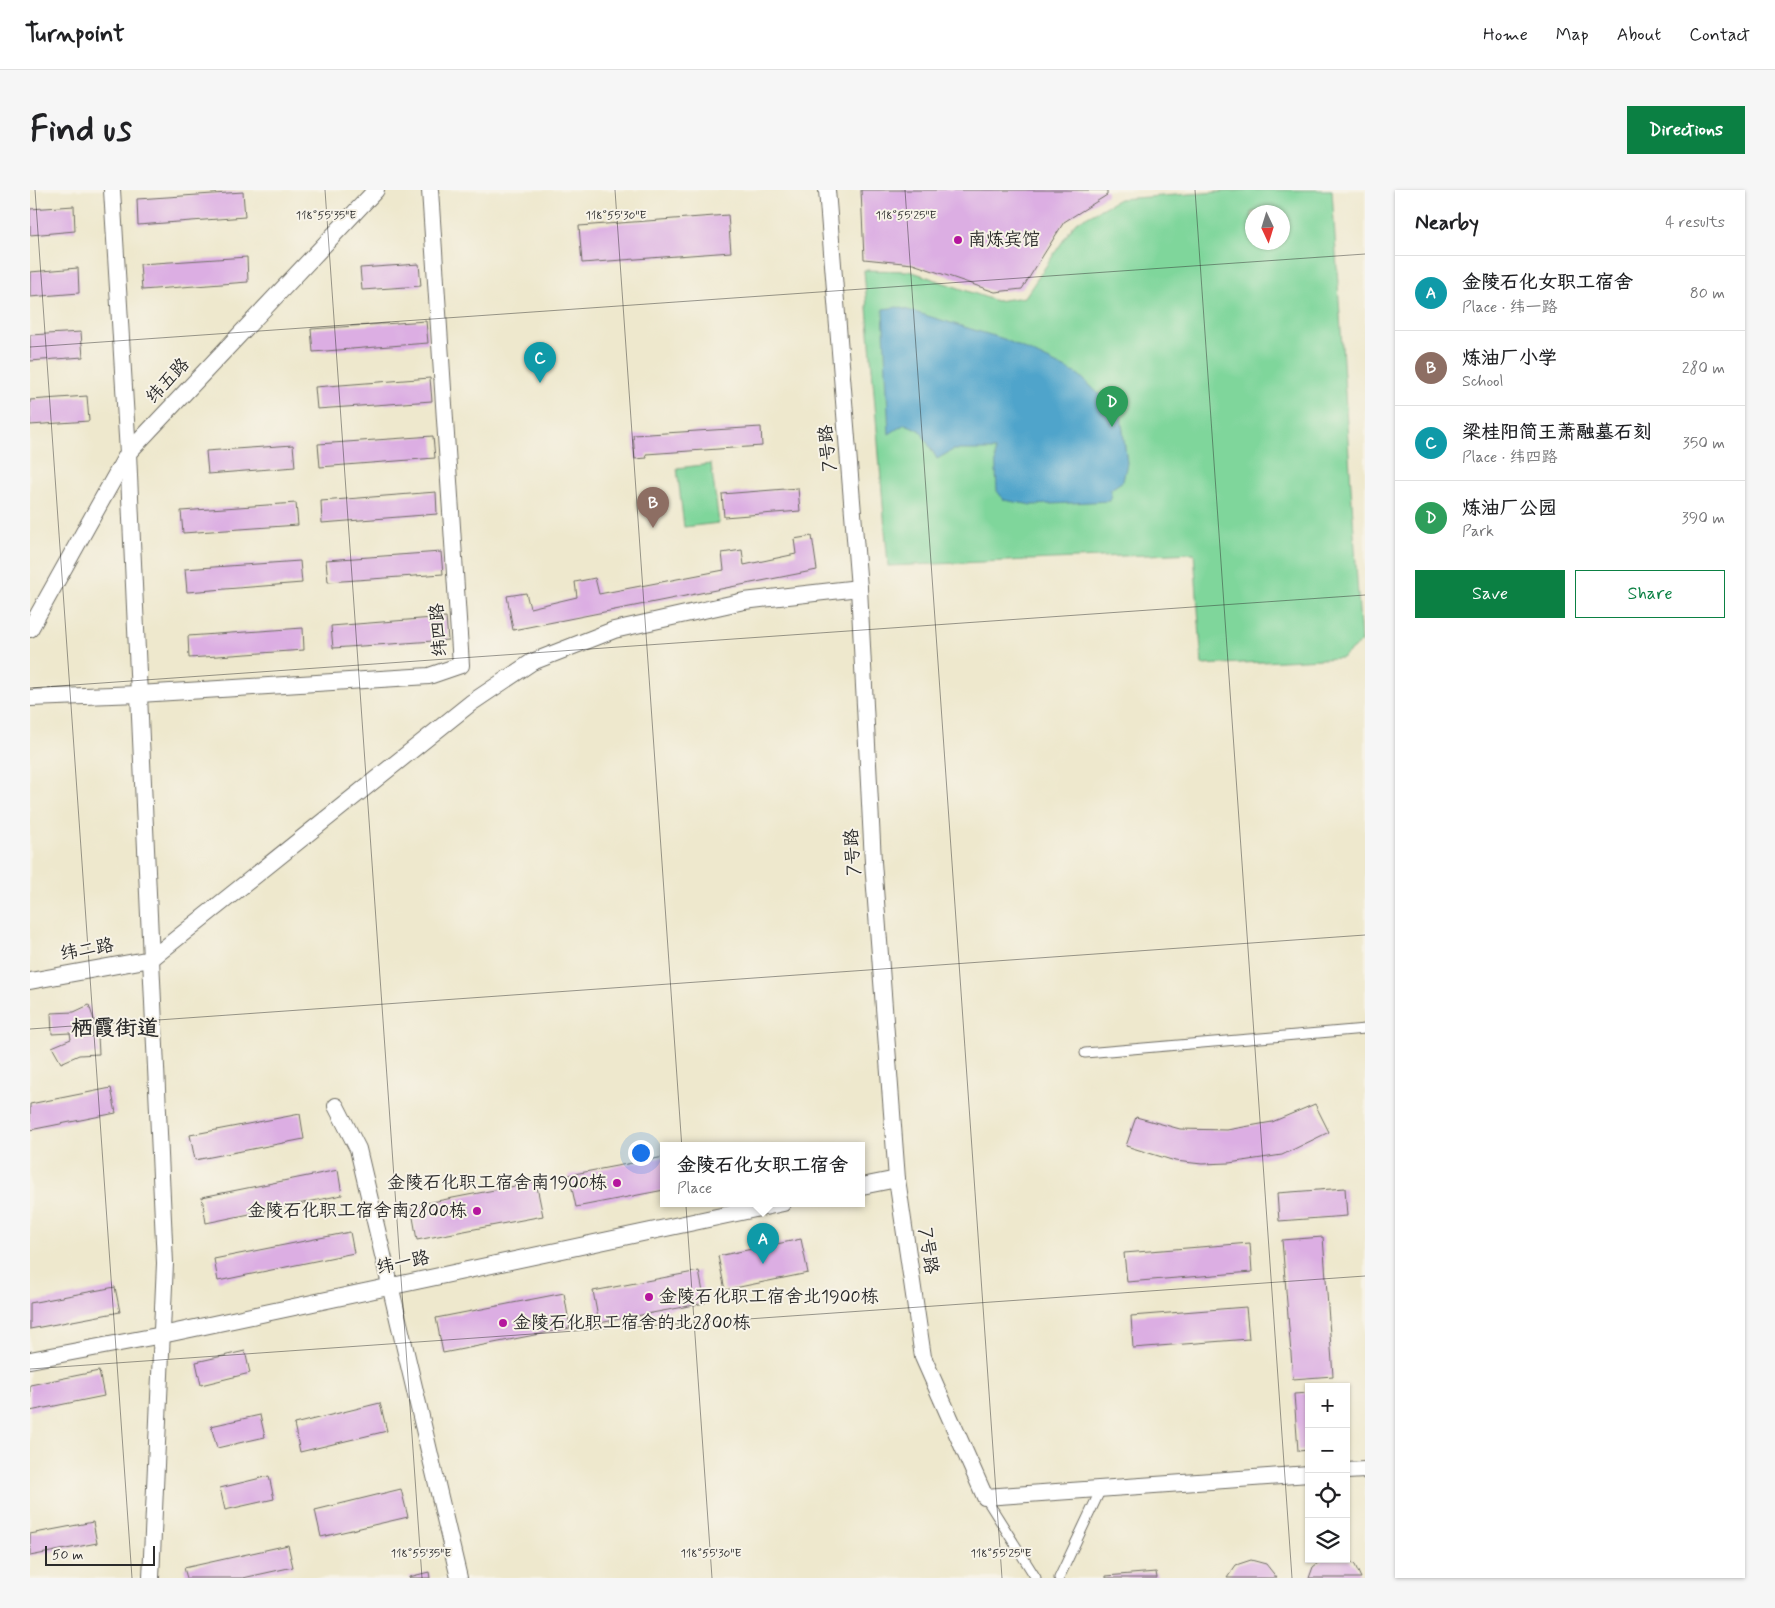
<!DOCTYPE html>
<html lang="en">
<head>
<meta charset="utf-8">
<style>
	body { margin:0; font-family:Mynerve,"LXGW WenKai TC",sans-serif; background:#f6f6f6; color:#202124 }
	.controls { position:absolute; right:15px; bottom:15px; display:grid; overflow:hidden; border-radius:0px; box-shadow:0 1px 4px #0004 }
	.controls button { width:45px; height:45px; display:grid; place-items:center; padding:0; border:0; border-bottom:1px solid #e0e0e0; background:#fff; color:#202124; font:25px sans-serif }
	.compass { position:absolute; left:1215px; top:15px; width:45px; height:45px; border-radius:50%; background:#fff; box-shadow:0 1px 4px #0004; rotate:176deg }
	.scale { position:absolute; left:15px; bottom:12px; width:110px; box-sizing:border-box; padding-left:5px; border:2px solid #2b2b2b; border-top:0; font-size:14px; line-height:18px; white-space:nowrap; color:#2b2b2b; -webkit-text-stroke:4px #f7f3e8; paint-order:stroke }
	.you { position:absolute; left:610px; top:962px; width:18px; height:18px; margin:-12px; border:4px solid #fff; border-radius:50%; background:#1a73e8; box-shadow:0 0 0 8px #1a73e833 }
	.badge { display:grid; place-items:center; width:32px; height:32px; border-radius:50%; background:#0b8043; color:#fff; font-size:16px; font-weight:700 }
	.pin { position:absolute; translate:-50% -41px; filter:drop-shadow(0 1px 2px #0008) }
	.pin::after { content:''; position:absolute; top:26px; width:18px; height:15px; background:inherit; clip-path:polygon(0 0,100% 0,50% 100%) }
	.popup { position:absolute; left:630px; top:952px; width:205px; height:65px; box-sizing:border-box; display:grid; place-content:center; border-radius:0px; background:#fff; filter:drop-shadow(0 1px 4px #0005); font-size:16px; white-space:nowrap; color:#757577 }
	.popup b { font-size:19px; color:#202124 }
	.popup::after { content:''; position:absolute; left:50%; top:100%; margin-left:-10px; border:10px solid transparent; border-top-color:#fff }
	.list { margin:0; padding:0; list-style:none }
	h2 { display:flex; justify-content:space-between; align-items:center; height:65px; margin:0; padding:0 20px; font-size:21px }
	h2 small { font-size:16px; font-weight:400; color:#757577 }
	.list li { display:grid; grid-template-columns:32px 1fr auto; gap:15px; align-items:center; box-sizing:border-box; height:75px; padding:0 20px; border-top:1px solid #e0e0e0 }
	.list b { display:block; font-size:19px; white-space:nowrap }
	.list p { margin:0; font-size:16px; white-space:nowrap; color:#757577 }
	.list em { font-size:16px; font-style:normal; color:#757577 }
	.actions { display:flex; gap:10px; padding:15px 20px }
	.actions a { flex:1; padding:11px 0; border:1px solid #0b8043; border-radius:0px; text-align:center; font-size:18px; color:#0b8043 }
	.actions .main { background:#0b8043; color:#fff }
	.icon { flex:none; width:28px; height:28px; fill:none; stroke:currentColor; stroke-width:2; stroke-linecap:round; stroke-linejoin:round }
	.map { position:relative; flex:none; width:1335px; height:1388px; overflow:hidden; border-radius:0px }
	header { display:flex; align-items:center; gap:30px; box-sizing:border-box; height:70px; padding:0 25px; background:#fff; border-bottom:1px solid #e0e0e0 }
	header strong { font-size:24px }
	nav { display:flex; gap:28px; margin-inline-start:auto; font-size:18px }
	.intro { display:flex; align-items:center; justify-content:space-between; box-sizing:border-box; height:120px; padding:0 30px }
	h1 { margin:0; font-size:35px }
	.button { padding:12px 22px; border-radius:0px; background:#0b8043; color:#fff; font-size:18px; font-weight:700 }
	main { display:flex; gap:30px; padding:0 30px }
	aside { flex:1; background:#fff; border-radius:0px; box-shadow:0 1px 4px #0004 }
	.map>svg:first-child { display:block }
	.green { fill:#7fd69b; stroke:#558063; fill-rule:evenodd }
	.water { fill:#50a4cb; stroke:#3e687b }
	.building { fill:#dcaee3 }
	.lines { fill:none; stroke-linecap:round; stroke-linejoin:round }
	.service-casing { stroke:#6f6d64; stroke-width:11 }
	.minor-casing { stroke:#6f6d64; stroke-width:18 }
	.service { stroke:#fff; stroke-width:9 }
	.minor { stroke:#fff; stroke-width:16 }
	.ticks { fill:none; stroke:#2b2b2b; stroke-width:1; stroke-opacity:0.45 }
	.poi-dot { fill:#b5179e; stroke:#f7f3e8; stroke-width:2 }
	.labels { text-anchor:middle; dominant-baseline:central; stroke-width:4; stroke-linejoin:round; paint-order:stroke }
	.poi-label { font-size:18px; fill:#2b2b2b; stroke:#f7f3e8; text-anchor:start }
	.street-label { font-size:18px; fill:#2b2b2b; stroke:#f7f3e8 }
	.district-label { font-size:22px; font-weight:bold; fill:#2b2b2b; stroke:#f7f3e8 }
	.ticks-label { font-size:12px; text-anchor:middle; fill:#2b2b2b; stroke:#f7f3e8; stroke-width:4; stroke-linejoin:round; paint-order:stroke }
</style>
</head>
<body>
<header>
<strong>Turnpoint</strong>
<nav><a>Home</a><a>Map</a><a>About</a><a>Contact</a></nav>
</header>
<div class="intro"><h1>Find us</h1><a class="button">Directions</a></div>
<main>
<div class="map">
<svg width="1335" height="1388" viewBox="0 0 1335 1388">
	<rect width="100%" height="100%" fill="#f7f3e8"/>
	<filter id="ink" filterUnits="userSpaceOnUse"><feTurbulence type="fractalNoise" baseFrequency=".02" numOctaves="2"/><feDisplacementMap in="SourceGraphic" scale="10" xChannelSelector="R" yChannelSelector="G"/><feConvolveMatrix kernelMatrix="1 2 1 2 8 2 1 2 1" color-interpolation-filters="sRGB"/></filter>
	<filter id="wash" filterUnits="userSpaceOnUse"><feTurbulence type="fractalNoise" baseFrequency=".0096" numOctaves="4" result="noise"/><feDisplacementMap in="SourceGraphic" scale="20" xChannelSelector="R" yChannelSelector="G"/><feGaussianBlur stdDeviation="1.12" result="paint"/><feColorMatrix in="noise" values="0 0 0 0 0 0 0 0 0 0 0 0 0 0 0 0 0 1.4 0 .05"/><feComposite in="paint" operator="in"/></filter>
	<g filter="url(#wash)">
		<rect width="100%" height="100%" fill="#eee8cd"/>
		<g class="green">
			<path d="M 1217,0 L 1302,0 L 1331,452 L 1312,468 L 1172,475 L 1164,363 L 858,376 L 834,80 L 880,81 L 966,111 L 995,107 L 1045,33 L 1089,9 ZM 1222,22 L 1252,22 L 1252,52 L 1222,52 Z"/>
			<polygon points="681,274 689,333 654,337 647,278"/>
		</g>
		<polygon class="water" points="868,117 974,149 1049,185 1091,225 1097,273 1093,291 1081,299 1080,311 1002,315 974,310 967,301 965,260 923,260 907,269 890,240 875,234 859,244 853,119"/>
		<g id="blocks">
			<g class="building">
				<polygon points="831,0 1077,0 1077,5 1034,32 992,99 965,102 883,74 834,69"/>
				<polygon points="213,2 215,27 108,35 107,9"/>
				<polygon points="44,16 45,41 0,45 0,19"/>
				<polygon points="698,25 701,62 552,73 549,36"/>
				<polygon points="217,67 218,92 112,100 110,74"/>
				<polygon points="389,74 391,96 332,100 330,78"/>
				<polygon points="48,78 49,103 0,107 0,82"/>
				<polygon points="396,131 398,153 283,162 281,139"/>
				<polygon points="51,142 53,167 0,171 0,145"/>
				<polygon points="400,188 402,211 287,219 285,197"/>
				<polygon points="57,206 59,231 0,235 0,210"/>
				<polygon points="731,237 732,256 616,264 617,268 605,269 603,245"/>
				<polygon points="403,246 405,268 290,277 288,254"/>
				<polygon points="263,255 265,277 178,284 176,261"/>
				<polygon points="768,298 770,321 694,327 692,304"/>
				<polygon points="406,302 407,324 292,333 291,311"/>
				<polygon points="266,313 268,335 153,343 151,321"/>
				<polygon points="782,346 787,380 483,440 477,406 496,403 500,418 547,407 545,392 565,388 569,404 694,380 692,363 712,360 714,375 766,364 764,349"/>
				<polygon points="411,362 413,384 298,392 296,370"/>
				<polygon points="270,371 272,393 157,402 155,379"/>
				<polygon points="416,427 418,450 303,458 301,436"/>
				<polygon points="273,438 274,460 159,468 158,446"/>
				<polygon points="59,815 66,836 50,841 51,847 68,846 69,864 49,865 31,873 22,857 41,849 40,843 22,844 21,823 44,822"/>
				<polygon points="81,898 86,923 0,940 0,914"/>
				<polygon points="1285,914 1299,942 1252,965 1199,973 1172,974 1145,971 1096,956 1106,927 1150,939 1197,940 1242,932"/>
				<polygon points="270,924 274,949 165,970 160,945"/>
				<polygon points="634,967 634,1000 546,1017 539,985"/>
				<polygon points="308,980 312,1005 176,1033 172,1007"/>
				<polygon points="506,992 513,1026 387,1050 381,1016"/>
				<polygon points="1315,998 1317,1026 1249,1031 1247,1003"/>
				<polygon points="320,1042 324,1063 188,1091 184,1069"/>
				<polygon points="1293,1047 1303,1186 1263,1189 1252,1050"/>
				<polygon points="771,1049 778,1083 695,1100 688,1066"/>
				<polygon points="1220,1053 1222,1082 1097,1092 1094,1063"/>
				<polygon points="669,1081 675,1113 569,1133 563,1101"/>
				<polygon points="85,1097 90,1122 0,1139 0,1113"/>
				<polygon points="534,1103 540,1138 413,1163 406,1128"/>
				<polygon points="1216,1117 1219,1149 1103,1158 1101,1126"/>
				<polygon points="215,1161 220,1183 171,1195 166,1172"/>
				<polygon points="69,1181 74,1206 0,1221 0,1195"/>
				<polygon points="1279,1203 1279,1260 1268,1261 1264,1204"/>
				<polygon points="350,1213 357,1241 270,1262 264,1234"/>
				<polygon points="230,1225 235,1247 187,1258 181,1236"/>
				<polygon points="239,1286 244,1309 195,1320 190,1298"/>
				<polygon points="371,1299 378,1327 291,1347 285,1320"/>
				<polygon points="63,1332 67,1353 0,1366 0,1344"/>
				<polygon points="258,1355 263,1377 213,1388 157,1388 154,1378"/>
				<polygon points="1293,1369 1319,1370 1325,1375 1331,1388 1279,1388 1283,1377"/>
				<polygon points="1221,1370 1236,1374 1247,1388 1197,1388 1206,1375"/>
				<polygon points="399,1382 400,1388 379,1388 379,1387"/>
				<polygon points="1126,1382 1127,1388 1076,1388 1076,1386"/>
			</g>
		</g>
	</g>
	<g filter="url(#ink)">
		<use href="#blocks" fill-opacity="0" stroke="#6f6d64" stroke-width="1"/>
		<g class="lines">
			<defs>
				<g id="service">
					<polyline points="1055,863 1335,839"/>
					<polyline points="955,1307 1006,1388"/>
					<polyline points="1029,1388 1071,1299"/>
				</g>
				<g id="minor">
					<polyline points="82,0 98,263 121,769 441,513 502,472 584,440 714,411 829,398"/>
					<polyline points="797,0 829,398 843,672 867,989 893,1167 955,1307 1279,1284"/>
					<polyline points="0,439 98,263 346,0"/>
					<polyline points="0,508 109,504 399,486 431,475 400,0"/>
					<polyline points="0,791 121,769 135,1073 121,1388"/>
					<polyline points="306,916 328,959 429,1388"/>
					<polyline points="832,996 867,989"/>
					<polyline points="0,1170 132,1145 753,1013"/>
					<polyline points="1316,1281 1335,1280"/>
				</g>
			</defs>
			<use href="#service" class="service-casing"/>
			<use href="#minor" class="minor-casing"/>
			<use href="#service" class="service"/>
			<use href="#minor" class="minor"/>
		</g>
	</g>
	<path class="ticks" d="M 5,0 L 102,1388M 295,0 L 392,1388M 585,0 L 682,1388M 875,0 L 972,1388M 1165,0 L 1262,1388M 0,157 L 1335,64M 0,498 L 1335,405M 0,839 L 1335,745M 0,1179 L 1335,1086"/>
	<g class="poi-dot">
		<circle cx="928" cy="50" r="5"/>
		<circle cx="587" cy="993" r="5"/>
		<circle cx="447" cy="1021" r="5"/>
		<circle cx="619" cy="1107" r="5"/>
		<circle cx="473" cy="1133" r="5"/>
	</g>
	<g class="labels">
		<g class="poi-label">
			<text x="938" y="50">南炼宾馆</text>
			<text x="577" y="993" text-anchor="end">金陵石化职工宿舍南1900栋</text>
			<text x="437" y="1021" text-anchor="end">金陵石化职工宿舍南2800栋</text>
			<text x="629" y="1107">金陵石化职工宿舍北1900栋</text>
			<text x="483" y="1133">金陵石化职工宿舍的北2800栋</text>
		</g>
		<g class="street-label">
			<text transform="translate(138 191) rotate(-47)">纬五路</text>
			<text transform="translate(798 258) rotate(-95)">7号路</text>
			<text transform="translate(409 440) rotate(-94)">纬四路</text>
			<text transform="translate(823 662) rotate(-93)">7号路</text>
			<text transform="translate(57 760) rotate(-10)">纬二路</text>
			<text transform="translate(898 1061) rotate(82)">7号路</text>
			<text transform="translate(373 1073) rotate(-12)">纬一路</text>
		</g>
		<g class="district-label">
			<text x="85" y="839">栖霞街道</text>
		</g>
	</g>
	<g class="ticks-label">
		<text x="296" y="29">118°55'35"E</text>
		<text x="586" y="29">118°55'30"E</text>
		<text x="876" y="29">118°55'25"E</text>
		<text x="391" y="1367">118°55'35"E</text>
		<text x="681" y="1367">118°55'30"E</text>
		<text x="971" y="1367">118°55'25"E</text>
	</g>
</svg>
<div class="controls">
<button>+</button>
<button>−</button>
<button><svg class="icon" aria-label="locate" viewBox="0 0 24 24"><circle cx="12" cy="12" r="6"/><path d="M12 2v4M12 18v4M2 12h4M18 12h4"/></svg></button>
<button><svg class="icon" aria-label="layers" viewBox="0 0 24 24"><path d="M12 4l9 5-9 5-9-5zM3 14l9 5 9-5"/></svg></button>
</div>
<svg class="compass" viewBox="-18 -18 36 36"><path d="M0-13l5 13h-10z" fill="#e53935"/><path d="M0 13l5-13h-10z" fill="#757577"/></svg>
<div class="scale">50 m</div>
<div class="you"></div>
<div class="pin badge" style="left:733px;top:1074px;background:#0f9aa8">A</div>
<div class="popup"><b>金陵石化女职工宿舍</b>Place</div>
<div class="pin badge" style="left:623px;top:338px;background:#8d6e63">B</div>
<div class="pin badge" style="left:510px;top:193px;background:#0f9aa8">C</div>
<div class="pin badge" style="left:1082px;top:237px;background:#2e9e5b">D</div>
</div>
<aside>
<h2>Nearby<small>4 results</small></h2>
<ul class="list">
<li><span class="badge" style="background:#0f9aa8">A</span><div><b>金陵石化女职工宿舍</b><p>Place · 纬一路</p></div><em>80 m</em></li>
<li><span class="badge" style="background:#8d6e63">B</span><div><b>炼油厂小学</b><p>School</p></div><em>280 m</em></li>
<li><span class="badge" style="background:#0f9aa8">C</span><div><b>梁桂阳简王萧融墓石刻</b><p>Place · 纬四路</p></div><em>350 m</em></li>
<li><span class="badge" style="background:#2e9e5b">D</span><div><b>炼油厂公园</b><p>Park</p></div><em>390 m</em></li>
</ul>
<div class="actions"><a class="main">Save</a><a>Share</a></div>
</aside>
</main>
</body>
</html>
